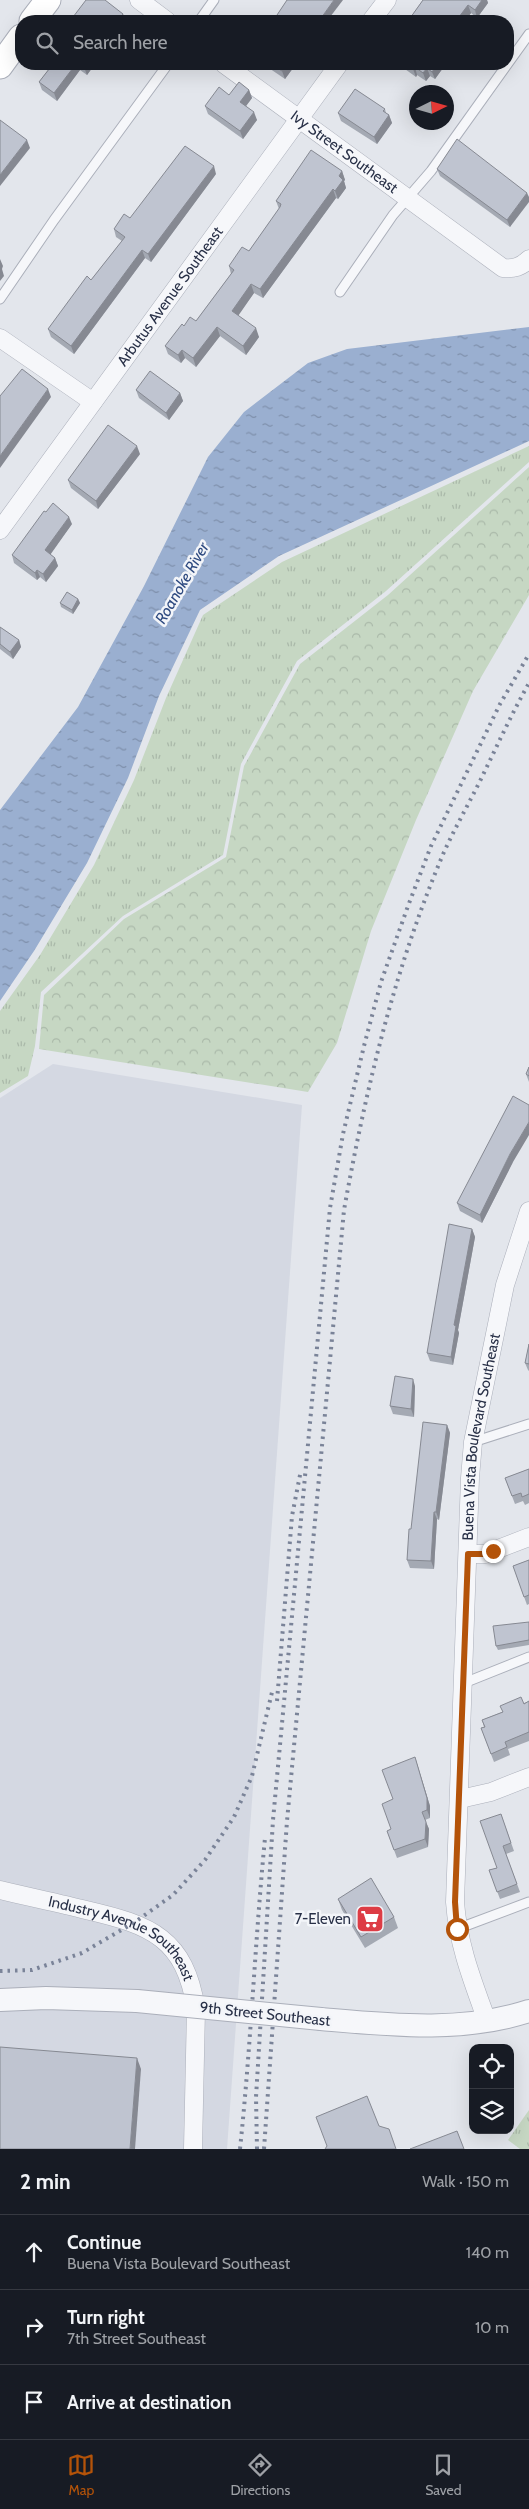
<!DOCTYPE html>
<html lang="en">
<head>
<meta charset="utf-8">
<style>
	body { margin:0; font-family:Cabin,sans-serif; background:#20242c; color:#f1f3f6 }
	.controls { position:absolute; right:15px; bottom:15px; display:grid; overflow:hidden; border-radius:10px; box-shadow:0 5px 20px #0002 }
	.controls button { width:45px; height:45px; display:grid; place-items:center; padding:0; border:0; border-bottom:1px solid #363941; background:#171b24; color:#f1f3f6; font:25px sans-serif }
	.compass { position:absolute; left:409px; top:85px; width:45px; height:45px; border-radius:50%; background:#171b24; box-shadow:0 5px 20px #0002; rotate:85deg }
	.stop { position:absolute; width:15px; height:15px; margin:-11px; border:4px solid #b45309; border-radius:50%; background:#fff }
	.stop.end { background:#b45309; border-color:#fff; box-shadow:0 1px 5px #0008 }
	.list { margin:0; padding:0; list-style:none }
	h2 { display:flex; justify-content:space-between; align-items:center; height:65px; margin:0; padding:0 20px; font-size:21px }
	h2 small { font-size:16px; font-weight:400; color:#9ea1a6 }
	.list li { display:grid; grid-template-columns:32px 1fr auto; gap:15px; align-items:center; box-sizing:border-box; height:75px; padding:0 20px; border-top:1px solid #363941 }
	.list b { display:block; font-size:19px; white-space:nowrap }
	.list p { margin:0; font-size:16px; white-space:nowrap; color:#9ea1a6 }
	.list em { font-size:16px; font-style:normal; color:#9ea1a6 }
	.icon { flex:none; width:28px; height:28px; fill:none; stroke:currentColor; stroke-width:2; stroke-linecap:round; stroke-linejoin:round }
	.map { position:relative; flex:none; width:529px; height:2149px; overflow:hidden }
	.search { position:absolute; background:#171b24; box-shadow:0 5px 20px #0002; left:15px; right:15px; top:15px; height:55px; display:flex; align-items:center; gap:12px; box-sizing:border-box; padding:0 18px; border-radius:20px; color:#9ea1a6; font-size:19px }
	.sheet { height:290px; background:#171b24 }
	nav { display:flex; justify-content:space-around; align-items:center; box-sizing:border-box; height:70px; border-top:1px solid #363941; background:#171b24; font-size:14px; color:#9ea1a6 }
	nav a { display:grid; justify-items:center; gap:2px }
	nav .on { color:#b45309 }
	.map>svg:first-child { display:block }
	.built { fill:#d4d8e2 }
	.grass { fill:url(#grass-tufts) }
	.forest { fill:url(#forest-crowns) }
	.water { fill:url(#water-ripples) }
	.lines { fill:none; stroke-linecap:round; stroke-linejoin:round }
	.service-casing { stroke:#abafba; stroke-width:11 }
	.minor-casing { stroke:#abafba; stroke-width:19 }
	.tertiary-casing { stroke:#abafba; stroke-width:24 }
	.secondary-casing { stroke:#abafba; stroke-width:27 }
	.service { stroke:#f6f7fa; stroke-width:9 }
	.minor { stroke:#f6f7fa; stroke-width:18 }
	.tertiary { stroke:#f6f7fa; stroke-width:22 }
	.secondary { stroke:#fff; stroke-width:25 }
	.rail { stroke:#7a8398; stroke-width:4; stroke-dasharray:2.5 5; stroke-linecap:butt }
	.tertiary-bridge-casing { stroke:#abafba; stroke-width:24; stroke-linecap:butt }
	.tertiary-bridge { stroke:#f6f7fa; stroke-width:22 }
	.wall { fill:#a4a9b3 }
	.shaded-wall { fill:#868992 }
	.building { fill:#bfc4d0; stroke:#868992 }
	.route { stroke:#b45309; stroke-width:6 }
	.labels { text-anchor:middle; dominant-baseline:central; stroke-width:5; stroke-linejoin:round; paint-order:stroke }
	.street-label { font-size:15px; fill:#283047; stroke:#f3f5f9 }
	.poi-label { font-size:15px; fill:#283047; stroke:#f3f5f9; text-anchor:end }
	.water-label { font-size:16px; font-style:italic; fill:#2e4a80; stroke:#f3f5f9 }
</style>
</head>
<body>
<div class="map">
<svg width="529" height="2149" viewBox="0 0 529 2149">
	<defs>
		<pattern id="grass-tufts" width="24" height="20" patternUnits="userSpaceOnUse" patternTransform="scale(1.25)"><rect width="24" height="20" fill="#c6d7c3"/><path d="M3 7l-1-3M5 7V3M7 7l1-3M15 17l-1-3M17 17v-4M19 17l1-3" fill="none" stroke="#aab9a9"/></pattern>
		<pattern id="forest-crowns" width="20" height="18" patternUnits="userSpaceOnUse" patternTransform="scale(1.25)"><rect width="20" height="18" fill="#c6d7c3"/><path d="M2 6a3 3 0 1 1 6 0M12 15a3 3 0 1 1 6 0" fill="none" stroke="#aab9a9"/></pattern>
		<pattern id="water-ripples" width="26" height="14" patternUnits="userSpaceOnUse" patternTransform="scale(1.25)"><rect width="26" height="14" fill="#9aafd0"/><path d="M2 4q2-2 4 0t4 0M15 11q2-2 4 0t4 0" fill="none" stroke="#7e8fab"/></pattern>
	</defs>
	<rect width="100%" height="100%" fill="#e3e6ec"/>
	<polygon class="built" points="53,1064 302,1105 227,2149 0,2149 0,1098"/>
	<g class="grass">
		<polygon points="529,446 529,462 386,591 297,661 241,764 223,855 123,916 41,992 35,1046 28,1076 0,1093 0,1011 40,955 94,865 134,780 166,698 203,615 282,562"/>
		<polygon points="529,2110 529,2149 520,2149 508,2140"/>
	</g>
	<polygon class="forest" points="529,467 529,595 473,691 416,820 371,931 337,1043 308,1092 39,1049 44,995 124,919 226,857 244,766 300,664 388,595"/>
	<polygon class="water" points="529,327 529,441 279,556 200,610 159,696 128,778 87,863 34,951 0,1001 0,810 78,707 144,586 208,457 244,412 308,363 347,349"/>
	<g class="lines">
		<defs>
			<g id="service">
				<polyline points="199,21 214,0"/>
				<polyline points="340,292 393,215 431,171 529,34"/>
				<polyline points="0,299 54,220 168,64"/>
				<polyline points="473,1442 529,1424"/>
				<polyline points="464,1683 529,1657"/>
				<polyline points="457,1929 529,1902"/>
			</g>
			<g id="minor">
				<polyline points="139,0 167,21"/>
				<polyline points="371,21 387,0"/>
				<path id="s1" d="M 224,64 L 503,268 C 514,269 521,267 529,259"/>
				<polyline points="0,338 93,402"/>
				<path id="s2" d="M 0,530 L 339,64"/>
				<polyline points="468,1554 485,1554 529,1537"/>
				<polyline points="460,1799 491,1792 529,1777"/>
				<path id="s3" d="M 0,1890 C 29,1897 58,1903 86,1910 C 151,1925 185,1938 196,2009 L 193,2149"/>
				<path id="s4" d="M 487,2021 C 473,1982 458,1945 455,1902 L 470,1478 L 473,1442 L 505,1285 L 529,1211"/>
			</g>
			<g id="tertiary">
				<polyline points="0,2000 46,1998 137,2001"/>
				<path d="M 321,2019 C 390,2025 462,2033 529,2011"/>
			</g>
			<g id="secondary">
				<polyline points="32,21 48,0"/>
				<polyline points="0,66 21,37"/>
			</g>
		</defs>
		<use href="#service" class="service-casing"/>
		<use href="#minor" class="minor-casing"/>
		<use href="#tertiary" class="tertiary-casing"/>
		<use href="#secondary" class="secondary-casing"/>
		<use href="#service" class="service"/>
		<use href="#minor" class="minor"/>
		<use href="#tertiary" class="tertiary"/>
		<use href="#secondary" class="secondary"/>
		<g class="rail">
			<polyline points="277,1701 292,1516 301,1470"/>
			<polyline points="0,1971 32,1970 82,1953 135,1922 173,1895 205,1860 234,1817 252,1776 273,1688"/>
			<path d="M 240,2149 C 251,2045 255,1941 265,1838"/>
			<polyline points="257,2149 256,2097 273,1820 330,1208 343,1134 364,1046 381,982 408,906 431,846 500,704 529,654"/>
			<path d="M 264,2149 L 287,1821 L 344,1210 C 366,1088 395,967 444,852 C 455,828 468,805 480,781 C 496,748 511,715 529,683"/>
		</g>
		<defs>
			<polyline id="tertiary-bridge" points="137,2001 321,2019"/>
		</defs>
		<use href="#tertiary-bridge" class="tertiary-bridge-casing"/>
		<use href="#tertiary-bridge" class="tertiary-bridge"/>
	</g>
	<g class="wall">
		<polygon points="423,0 487,0 488,3 477,18 471,13 465,21 408,21"/>
		<polygon points="53,64 95,64 87,75 80,70 57,101 42,90 39,82"/>
		<polygon points="263,64 296,64 285,79"/>
		<polygon points="398,64 442,64 443,68 435,79 430,76 426,81 417,75 416,77"/>
		<polygon points="249,90 252,98 246,106 257,120 243,139 208,114 205,106 229,95"/>
		<polygon points="385,109 386,113 389,115 392,123 377,144 341,121 338,113"/>
		<polygon points="437,169 527,193 510,227 440,176"/>
		<polygon points="342,171 345,180 344,181 346,188 338,199 336,198 263,298 254,293 238,315 259,337 246,355 220,336 196,367 185,358 181,363 168,354 165,346 184,326 196,321 231,274 229,266 249,251 279,209 276,201"/>
		<polygon points="216,174 151,262 145,258 74,354 51,337 48,329 91,280 122,241 116,237 114,229 130,218"/>
		<polygon points="136,390 180,393 183,401 169,420 139,398"/>
		<polygon points="140,454 98,509 71,488 68,480"/>
		<polygon points="72,524 50,554 55,558 58,566 46,582 40,577 37,580 14,563 12,555"/>
		<polygon points="78,599 80,603 73,614 61,607 60,603"/>
		<polygon points="0,627 19,640 21,647 13,659 0,649"/>
		<polygon points="529,1067 529,1082 526,1074"/>
		<polygon points="513,1162 482,1223 460,1211 457,1203"/>
		<polygon points="472,1229 475,1237 458,1330 459,1333 453,1365 430,1361 427,1353"/>
		<polygon points="529,1344 529,1371 528,1370 525,1363"/>
		<polygon points="415,1386 414,1417 393,1414 390,1406"/>
		<polygon points="447,1425 450,1433 439,1520 437,1519 434,1569 410,1568 407,1560 411,1529"/>
		<polygon points="529,1469 529,1503 525,1505 523,1501 515,1504 505,1478"/>
		<polygon points="529,1560 529,1604 527,1605 513,1566"/>
		<polygon points="529,1622 529,1645 498,1650 496,1646"/>
		<polygon points="529,1701 529,1741 508,1749 510,1755 494,1762 481,1728 484,1727 482,1720"/>
		<polygon points="415,1757 430,1806 430,1818 425,1820 429,1829 428,1847 397,1858 387,1831 391,1829 393,1799"/>
		<polygon points="501,1814 514,1851 506,1854 520,1892 500,1899 489,1870 497,1868"/>
		<polygon points="338,1899 394,1917 398,1928 365,1948 342,1910"/>
	</g>
	<g class="shaded-wall">
		<polygon points="334,0 343,0 327,21 319,21"/>
		<polygon points="482,0 487,0 488,3 477,18 475,10"/>
		<polygon points="468,5 471,13 465,21 456,21"/>
		<polygon points="123,14 126,21 118,21"/>
		<polygon points="76,64 78,64 80,70 57,101 54,93"/>
		<polygon points="86,64 95,64 87,75 84,67"/>
		<polygon points="288,64 296,64 285,79 282,71"/>
		<polygon points="438,64 442,64 443,68 435,79 432,72"/>
		<polygon points="415,67 417,75 416,77 413,69"/>
		<polygon points="427,68 430,76 426,81 423,73"/>
		<polygon points="249,90 252,98 243,110 240,102"/>
		<polygon points="254,112 257,120 243,139 240,131"/>
		<polygon points="389,115 392,123 377,144 374,137"/>
		<polygon points="27,140 30,148 0,186 0,175"/>
		<polygon points="214,166 216,174 151,262 148,254"/>
		<polygon points="342,171 345,180 344,181 346,188 338,199 335,191 339,176"/>
		<polygon points="333,189 336,198 263,298 260,289"/>
		<polygon points="527,193 529,197 529,202 510,227 507,220"/>
		<polygon points="142,250 145,258 74,354 71,346"/>
		<polygon points="0,259 3,266 2,269 4,276 0,281"/>
		<polygon points="251,284 254,293 236,319 232,311"/>
		<polygon points="217,327 220,336 196,367 193,358"/>
		<polygon points="256,328 259,337 246,355 243,346"/>
		<polygon points="182,350 185,358 181,363 178,355"/>
		<polygon points="48,389 51,397 0,468 0,456"/>
		<polygon points="180,393 183,401 169,420 166,413"/>
		<polygon points="137,446 140,454 98,509 96,501"/>
		<polygon points="69,517 72,524 48,558 45,550"/>
		<polygon points="55,558 58,566 46,582 43,574"/>
		<polygon points="37,570 40,577 37,580 35,573"/>
		<polygon points="78,599 80,603 73,614 72,610"/>
		<polygon points="19,640 21,647 13,659 10,652"/>
		<polygon points="529,1122 529,1135 513,1162 482,1223 480,1215 510,1154"/>
		<polygon points="472,1229 475,1237 458,1330 459,1333 453,1365 451,1357 454,1325"/>
		<polygon points="413,1379 415,1386 414,1417 411,1409"/>
		<polygon points="447,1425 450,1433 439,1520 436,1512"/>
		<polygon points="434,1512 437,1519 434,1569 431,1561"/>
		<polygon points="415,1757 430,1806 430,1818 427,1810"/>
		<polygon points="426,1822 429,1829 428,1847 425,1839"/>
		<polygon points="137,2058 141,2069 135,2149 130,2149"/>
	</g>
	<g class="building">
		<polygon points="86,0 105,0 123,14 118,21 70,21"/>
		<polygon points="287,0 334,0 319,21 273,21"/>
		<polygon points="423,0 482,0 475,10 468,5 456,21 408,21"/>
		<polygon points="53,64 76,64 54,93 39,82"/>
		<polygon points="80,64 86,64 84,67"/>
		<polygon points="271,64 288,64 282,71"/>
		<polygon points="406,64 438,64 432,72 427,68 423,73 415,67 413,69"/>
		<polygon points="239,82 249,90 240,102 254,112 240,131 205,106 219,87 229,95"/>
		<polygon points="355,89 385,109 383,111 389,115 374,137 338,113"/>
		<polygon points="0,120 27,140 0,175"/>
		<polygon points="457,139 527,193 507,220 437,169"/>
		<polygon points="185,146 214,166 148,254 142,250 71,346 48,329 87,276 91,280 125,237 114,229 124,214 130,218"/>
		<polygon points="311,150 342,171 339,176 343,180 335,191 333,189 260,289 251,284 232,311 256,328 243,346 217,327 193,358 182,350 178,355 165,346 182,324 184,326 190,317 196,321 234,270 229,266 242,247 249,251 280,207 281,204 276,201"/>
		<polygon points="22,369 48,389 0,456 0,396"/>
		<polygon points="150,371 180,393 166,413 136,390"/>
		<polygon points="108,425 137,446 96,501 68,480"/>
		<polygon points="53,503 69,517 45,550 55,558 43,574 37,570 35,573 12,555 44,511 46,512"/>
		<polygon points="67,592 78,599 72,610 60,603"/>
		<polygon points="0,627 19,640 10,652 0,644"/>
		<polygon points="529,1067 529,1076 526,1074"/>
		<polygon points="513,1096 529,1105 529,1122 510,1154 480,1215 457,1203"/>
		<polygon points="449,1224 472,1229 454,1325 456,1326 451,1357 427,1353"/>
		<polygon points="529,1344 529,1364 525,1363"/>
		<polygon points="395,1376 413,1379 411,1409 390,1406"/>
		<polygon points="423,1422 447,1425 436,1512 434,1512 431,1561 407,1560 409,1529 411,1529"/>
		<polygon points="529,1469 529,1494 522,1497 521,1493 512,1496 505,1478"/>
		<polygon points="529,1560 529,1595 524,1597 513,1566"/>
		<polygon points="529,1622 529,1640 496,1646 493,1626"/>
		<polygon points="521,1697 524,1704 529,1701 529,1732 505,1742 507,1747 491,1754 481,1728 485,1727 482,1720 503,1712 500,1706"/>
		<polygon points="415,1757 427,1798 427,1810 422,1812 426,1822 425,1839 394,1850 387,1831 391,1829 382,1804 393,1799 382,1770"/>
		<polygon points="501,1814 511,1843 503,1846 517,1884 497,1892 489,1870 497,1868 480,1821"/>
		<polygon points="371,1878 394,1917 361,1937 338,1899"/>
		<polygon points="0,2047 137,2058 130,2149 0,2149"/>
		<polygon points="367,2096 379,2126 389,2129 396,2149 325,2149 327,2146 316,2117"/>
		<polygon points="457,2131 464,2149 410,2149"/>
	</g>
	<g class="lines">
		<polyline class="route" points="457,1929 455,1902 468,1554 485,1554 493,1551"/>
	</g>
	<defs>
		<symbol id="supermarket-square" viewBox="-11 -11 22 22"><rect x="-9" y="-9" width="18" height="18" rx="4" fill="#dd3c45" stroke="#f3f5f9"/><path d="M-6-5.5h2.5l.6 2H6L4.5 2H-2.5L-4.4-4H-6ZM-1.5 3.2a1.3 1.3 0 1 0 .1 0ZM3 3.2a1.3 1.3 0 1 0 .1 0Z" fill="#fff"/></symbol>
	</defs>
	<g fill-rule="evenodd">
		<use href="#supermarket-square" x="354" y="1903" width="32" height="32"/>
	</g>
	<g class="labels">
		<g class="street-label">
			<text stroke="none"><textPath href="#s1" startOffset="149">Ivy Street Southeast</textPath></text>
			<text stroke="none"><textPath href="#s2" startOffset="289">Arbutus Avenue Southeast</textPath></text>
			<text stroke="none"><textPath href="#s4" startOffset="590">Buena Vista Boulevard Southeast</textPath></text>
			<text stroke="none"><textPath href="#s3" startOffset="135">Industry Avenue Southeast</textPath></text>
			<text transform="translate(265 2014) rotate(6)">9th Street Southeast</text>
		</g>
		<g class="poi-label">
			<text x="351" y="1919">7-Eleven</text>
		</g>
		<g class="water-label">
			<text transform="translate(182 583) rotate(-60)">Roanoke River</text>
		</g>
	</g>
</svg>
<div class="controls">
<button><svg class="icon" aria-label="locate" viewBox="0 0 24 24"><circle cx="12" cy="12" r="6"/><path d="M12 2v4M12 18v4M2 12h4M18 12h4"/></svg></button>
<button><svg class="icon" aria-label="layers" viewBox="0 0 24 24"><path d="M12 4l9 5-9 5-9-5zM3 14l9 5 9-5"/></svg></button>
</div>
<svg class="compass" viewBox="-18 -18 36 36"><path d="M0-13l5 13h-10z" fill="#e53935"/><path d="M0 13l5-13h-10z" fill="#9ea1a6"/></svg>
<div class="stop" style="left:457px;top:1929px"></div>
<div class="stop end" style="left:493px;top:1551px"></div>
<div class="search"><svg class="icon" aria-label="search" viewBox="0 0 24 24"><circle cx="10" cy="10" r="6"/><path d="M15 15l6 6"/></svg>Search here</div>
</div>
<section class="sheet">
<h2>2 min<small>Walk · 150 m</small></h2>
<ul class="list">
<li><svg class="icon" aria-label="ahead" viewBox="0 0 24 24"><path d="M12 20V5M6 11l6-6 6 6"/></svg><div><b>Continue</b><p>Buena Vista Boulevard Southeast</p></div><em>140 m</em></li>
<li><svg class="icon" aria-label="right" viewBox="0 0 24 24"><path d="M7 20v-9h11M14 6l5 5-5 5"/></svg><div><b>Turn right</b><p>7th Street Southeast</p></div><em>10 m</em></li>
<li><svg class="icon" aria-label="arrive" viewBox="0 0 24 24"><path d="M6 21V4h12l-3 4 3 4H6"/></svg><div><b>Arrive at destination</b></div></li>
</ul>
</section>
<nav>
<a class="on"><svg class="icon" aria-label="map" viewBox="0 0 24 24"><path d="M3 6l6-2 6 2 6-2v14l-6 2-6-2-6 2zM9 4v14M15 6v14"/></svg>Map</a>
<a><svg class="icon" aria-label="directions" viewBox="0 0 24 24"><path d="M12 3l9 9-9 9-9-9zM9 14v-3h6M13 9l2 2-2 2"/></svg>Directions</a>
<a><svg class="icon" aria-label="saved" viewBox="0 0 24 24"><path d="M7 4h10v16l-5-4-5 4z"/></svg>Saved</a>
</nav>
</body>
</html>
